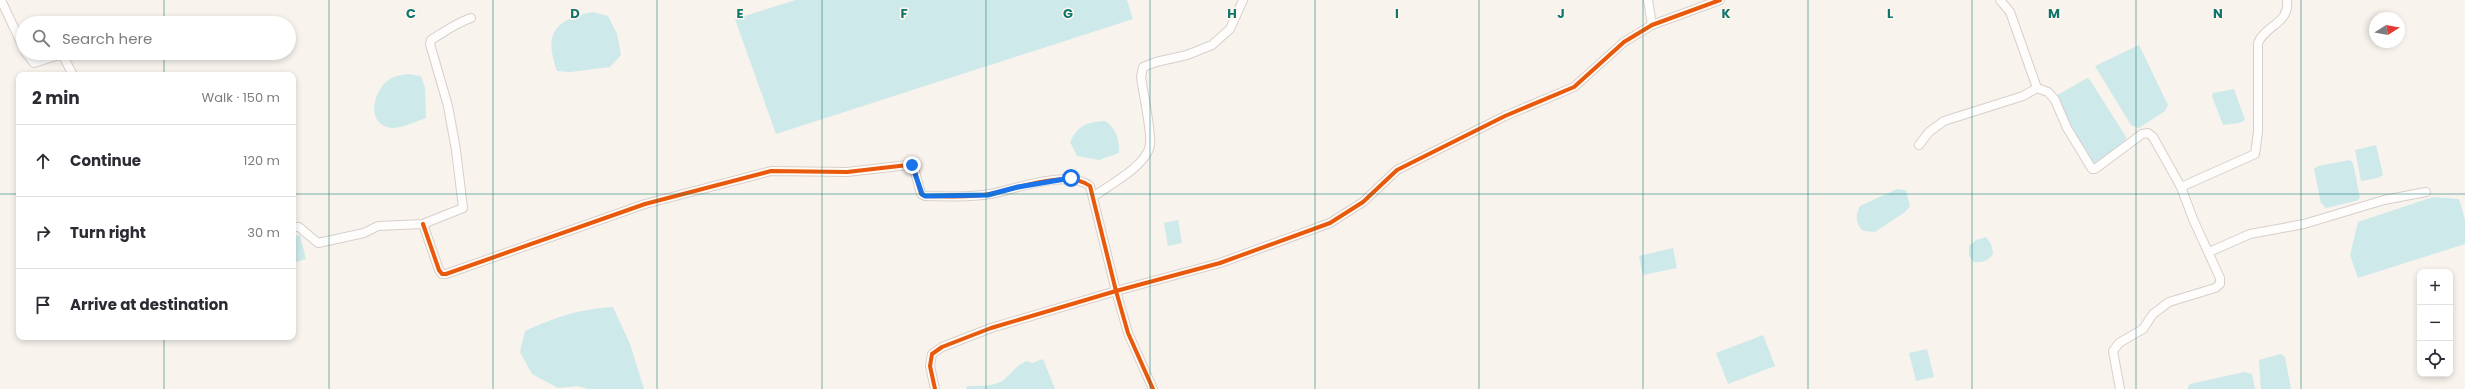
<!DOCTYPE html>
<html lang="en">
<head>
<meta charset="utf-8">
<style>
	body { margin:0; font-family:Poppins,sans-serif; background:#f2f2f3; color:#2b2b33 }
	.controls { position:absolute; right:12px; bottom:12px; display:grid; overflow:hidden; border-radius:8px; box-shadow:0 2px 6px #0003 }
	.controls button { width:36px; height:36px; display:grid; place-items:center; padding:0; border:0; border-bottom:1px solid #e1e1e2; background:#fff; color:#2b2b33; font:20px sans-serif }
	.compass { position:absolute; left:2369px; top:12px; width:36px; height:36px; border-radius:50%; background:#fff; box-shadow:0 2px 6px #0003; rotate:79deg }
	.stop { position:absolute; width:12px; height:12px; margin:-9px; border:3px solid #1a73e8; border-radius:50%; background:#fff }
	.stop.end { background:#1a73e8; border-color:#fff; box-shadow:0 1px 4px #0008 }
	.list { margin:0; padding:0; list-style:none }
	h2 { display:flex; justify-content:space-between; align-items:center; height:52px; margin:0; padding:0 16px; font-size:17px }
	h2 small { font-size:13px; font-weight:400; color:#7c7c81 }
	.list li { display:grid; grid-template-columns:26px 1fr auto; gap:12px; align-items:center; box-sizing:border-box; height:72px; padding:0 16px; border-top:1px solid #e1e1e2 }
	.list b { display:block; font-size:15px; white-space:nowrap }
	.list em { font-size:13px; font-style:normal; color:#7c7c81 }
	.icon { flex:none; width:22px; height:22px; fill:none; stroke:currentColor; stroke-width:2; stroke-linecap:round; stroke-linejoin:round }
	.map { position:relative; flex:none; width:2465px; height:389px; overflow:hidden }
	.search { position:absolute; background:#fff; box-shadow:0 2px 6px #0003; left:16px; top:16px; width:280px; height:44px; display:flex; align-items:center; gap:10px; box-sizing:border-box; padding:0 14px; border-radius:22px; color:#7c7c81; font-size:15px }
	.panel { position:absolute; background:#fff; box-shadow:0 2px 6px #0003; left:16px; top:72px; width:280px; height:268px; border-radius:8px }
	.map>svg:first-child { display:block }
	.water { fill:#cde9ea }
	.lines { fill:none; stroke-linecap:round; stroke-linejoin:round }
	.street-casing { stroke:#d8cfca; stroke-width:10 }
	.street { stroke:#fefdfc; stroke-width:8 }
	.cycleway-casing { stroke:#fff8ef; stroke-width:6 }
	.cycleway { stroke:#e8590c; stroke-width:4 }
	.route { stroke:#1a73e8; stroke-width:5 }
	.grid { fill:none; stroke:#0f766e; stroke-width:1; stroke-opacity:0.55 }
	.grid-label { font-size:13px; text-anchor:middle; font-weight:bold; fill:#0f766e; stroke:#fff8ef; stroke-width:3; stroke-linejoin:round; paint-order:stroke }
</style>
</head>
<body>
<div class="map">
<svg width="2465" height="389" viewBox="0 0 2465 389">
	<rect width="100%" height="100%" fill="#f8f3ed"/>
	<g class="water">
		<polygon points="796,0 1127,0 1133,19 776,134 735,19"/>
		<path d="M 593,12 L 608,16 L 617,34 L 621,55 L 610,67 L 570,72 L 557,71 C 543,32 555,20 593,12 Z"/>
		<polygon points="2139,45 2168,105 2165,111 2139,128 2131,125 2095,66"/>
		<path d="M 408,74 L 421,76 L 425,88 L 426,118 C 416,121 398,131 387,127 C 365,120 375,88 390,79 C 395,76 402,75 408,74 Z"/>
		<path d="M 2087,78 L 2090,80 L 2126,137 L 2125,141 C 2116,149 2105,164 2092,163 L 2068,127 L 2056,96 Z"/>
		<polygon points="2234,89 2245,120 2239,123 2223,125 2212,96 2213,93"/>
		<path d="M 1105,121 C 1117,129 1119,139 1119,153 L 1099,160 L 1077,156 L 1070,142 C 1078,125 1087,122 1105,121 Z"/>
		<polygon points="2376,145 2383,175 2378,178 2361,181 2355,150"/>
		<polygon points="2350,160 2353,163 2360,198 2356,201 2326,208 2321,203 2314,169 2318,166"/>
		<path d="M 1897,189 L 1906,190 L 1910,206 L 1905,212 L 1875,232 L 1863,231 C 1855,222 1855,216 1860,206 Z"/>
		<polygon points="2433,197 2459,199 2465,220 2465,244 2358,278 2350,255 2358,222"/>
		<polygon points="1178,220 1182,243 1168,246 1164,223"/>
		<polygon points="300,235 306,259 293,263 293,237"/>
		<path d="M 1986,237 L 1991,244 L 1993,254 C 1988,261 1982,263 1974,262 L 1969,256 L 1969,246 L 1976,240 Z"/>
		<polygon points="1673,248 1677,268 1643,275 1639,256"/>
		<path d="M 613,307 L 630,344 L 644,389 L 587,389 L 578,386 L 558,388 L 532,374 L 520,352 L 525,331 C 556,317 579,309 613,307 Z"/>
		<polygon points="1763,335 1775,366 1728,384 1716,353"/>
		<polygon points="1927,349 1934,377 1916,381 1909,353"/>
		<polygon points="2281,354 2285,357 2291,389 2261,389 2259,360"/>
		<path d="M 1043,359 L 1055,389 L 966,389 L 967,386 C 979,386 995,387 1005,379 C 1013,371 1017,365 1027,361 L 1032,363 Z"/>
		<polygon points="2244,372 2252,374 2255,389 2187,389 2190,384"/>
	</g>
	<g class="lines">
		<defs>
			<g id="street">
				<polyline points="1,0 23,47"/>
				<polyline points="1648,0 1652,25"/>
				<polyline points="2000,0 2010,12 2037,88 2048,92 2055,100 2067,128 2092,169 2095,169 2142,134 2148,133 2153,137 2181,187 2193,219 2220,278 2220,284 2215,288 2169,302 2153,314 2143,329 2119,343 2113,351 2120,389"/>
				<polyline points="26,53 34,63 62,54 73,75"/>
				<polyline points="1919,145 1929,132 1944,121 2023,96 2037,88"/>
				<path d="M 2181,187 L 2255,154 L 2258,132 L 2258,43 C 2265,25 2290,24 2287,0"/>
				<path d="M 1094,196 C 1110,185 1147,165 1150,145 C 1152,133 1143,92 1141,77 L 1143,67 L 1156,62 L 1187,55 L 1212,45 L 1230,29 L 1243,0"/>
				<path d="M 423,224 L 439,270 L 442,274 L 446,274 L 645,204 L 771,171 L 847,172 L 908,165 L 914,168 L 921,194 L 925,196 C 946,196 969,198 990,194 C 1016,189 1067,169 1090,186 L 1116,291 L 991,328 L 942,347 L 932,354 L 930,366 L 935,389"/>
				<path d="M 293,227 L 299,227 L 318,243 L 364,233 L 378,226 L 423,224 L 463,208 L 456,150 L 448,106 L 430,44 L 431,40 C 444,32 456,23 471,18"/>
				<polyline points="2209,252 2250,234 2304,224 2384,200 2426,192"/>
				<polyline points="1153,389 1128,333 1116,291 1220,263 1330,223 1363,202 1397,170 1505,116 1574,87 1624,42 1652,25 1720,0"/>
			</g>
		</defs>
		<use href="#street" class="street-casing"/>
		<use href="#street" class="street"/>
		<defs>
			<g id="cycleway">
				<path d="M 423,224 L 439,270 L 442,274 L 446,274 L 645,204 L 771,171 L 847,172 L 908,165 L 914,168 L 921,194 L 925,196 C 946,196 969,198 990,194 C 1016,189 1067,169 1090,186 L 1116,291 L 991,328 L 942,347 L 932,354 L 930,366 L 935,389"/>
				<polyline points="1153,389 1128,333 1116,291 1220,263 1330,223 1363,202 1397,170 1505,116 1574,87 1624,42 1652,25 1720,0"/>
			</g>
		</defs>
		<use href="#cycleway" class="cycleway-casing"/>
		<use href="#cycleway" class="cycleway"/>
	</g>
	<g class="lines">
		<polyline class="route" points="912,165 922,194 925,196 988,195 1018,187 1071,178"/>
	</g>
	<path class="grid" d="M 164,0 L 164,23M 329,0 L 329,389M 493,0 L 493,389M 657,0 L 657,389M 822,0 L 822,389M 986,0 L 986,389M 1150,0 L 1150,389M 1315,0 L 1315,389M 1479,0 L 1479,389M 1643,0 L 1643,389M 1808,0 L 1808,389M 1972,0 L 1972,389M 2136,0 L 2136,389M 2301,0 L 2301,389M 164,53 L 164,75M 0,194 L 19,194M 293,194 L 2465,194M 164,337 L 164,389"/>
	<g class="grid-label">
		<text x="411" y="18">C</text>
		<text x="575" y="18">D</text>
		<text x="740" y="18">E</text>
		<text x="904" y="18">F</text>
		<text x="1068" y="18">G</text>
		<text x="1232" y="18">H</text>
		<text x="1397" y="18">I</text>
		<text x="1561" y="18">J</text>
		<text x="1726" y="18">K</text>
		<text x="1890" y="18">L</text>
		<text x="2054" y="18">M</text>
		<text x="2218" y="18">N</text>
	</g>
</svg>
<div class="controls">
<button>+</button>
<button>−</button>
<button><svg class="icon" aria-label="locate" viewBox="0 0 24 24"><circle cx="12" cy="12" r="6"/><path d="M12 2v4M12 18v4M2 12h4M18 12h4"/></svg></button>
</div>
<svg class="compass" viewBox="-18 -18 36 36"><path d="M0-13l5 13h-10z" fill="#e53935"/><path d="M0 13l5-13h-10z" fill="#7c7c81"/></svg>
<div class="stop" style="left:1071px;top:178px"></div>
<div class="stop end" style="left:912px;top:165px"></div>
<div class="search"><svg class="icon" aria-label="search" viewBox="0 0 24 24"><circle cx="10" cy="10" r="6"/><path d="M15 15l6 6"/></svg>Search here</div>
<section class="panel">
<h2>2 min<small>Walk · 150 m</small></h2>
<ul class="list">
<li><svg class="icon" aria-label="ahead" viewBox="0 0 24 24"><path d="M12 20V5M6 11l6-6 6 6"/></svg><div><b>Continue</b></div><em>120 m</em></li>
<li><svg class="icon" aria-label="right" viewBox="0 0 24 24"><path d="M7 20v-9h11M14 6l5 5-5 5"/></svg><div><b>Turn right</b></div><em>30 m</em></li>
<li><svg class="icon" aria-label="arrive" viewBox="0 0 24 24"><path d="M6 21V4h12l-3 4 3 4H6"/></svg><div><b>Arrive at destination</b></div></li>
</ul>
</section>
</div>
</body>
</html>
